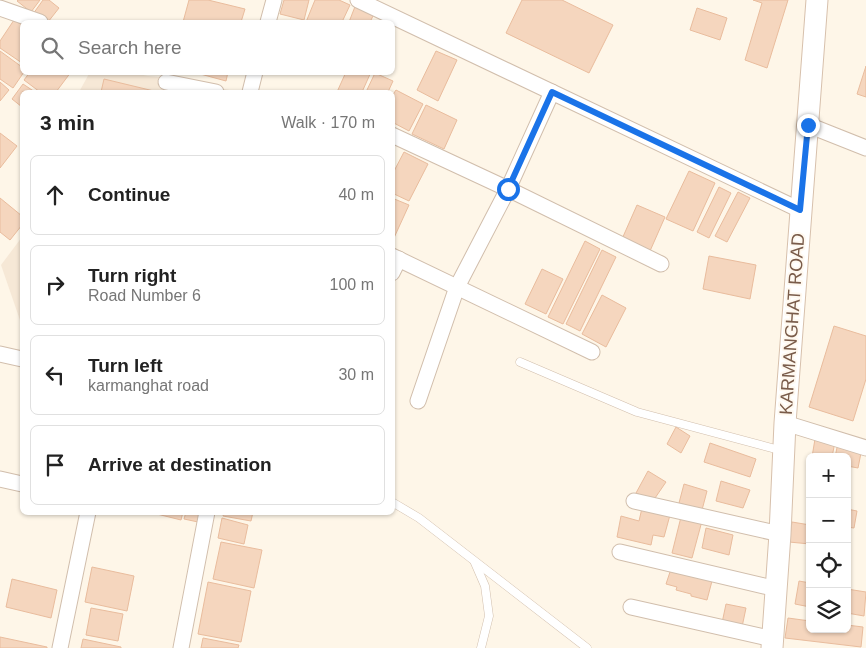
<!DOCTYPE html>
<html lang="en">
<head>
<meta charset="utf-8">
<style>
	body { margin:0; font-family:Arial,sans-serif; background:#f6f6f6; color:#222 }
	.controls { position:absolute; right:15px; bottom:15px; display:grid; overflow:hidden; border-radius:8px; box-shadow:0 1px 4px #0004 }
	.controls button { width:45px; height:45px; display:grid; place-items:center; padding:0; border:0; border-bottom:1px solid #e0e0e0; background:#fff; color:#222; font:25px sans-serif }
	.stop { position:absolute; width:15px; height:15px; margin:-11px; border:4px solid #1a73e8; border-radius:50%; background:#fff }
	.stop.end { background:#1a73e8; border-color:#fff; box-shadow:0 1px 5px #0008 }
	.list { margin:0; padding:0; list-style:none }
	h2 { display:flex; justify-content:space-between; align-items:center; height:65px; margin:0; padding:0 20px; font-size:21px }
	h2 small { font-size:16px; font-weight:400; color:#767676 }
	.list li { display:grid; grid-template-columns:32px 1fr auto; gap:15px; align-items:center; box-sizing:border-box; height:80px; margin:0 10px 10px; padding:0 10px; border:1px solid #e0e0e0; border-radius:8px }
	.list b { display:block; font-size:19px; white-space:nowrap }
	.list p { margin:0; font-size:16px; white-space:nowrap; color:#767676 }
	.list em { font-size:16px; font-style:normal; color:#767676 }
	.icon { flex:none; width:28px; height:28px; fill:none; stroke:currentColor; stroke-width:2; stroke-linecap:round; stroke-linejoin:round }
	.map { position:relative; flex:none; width:866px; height:648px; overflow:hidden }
	.search { position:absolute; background:#fff; box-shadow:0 1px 4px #0004; left:20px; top:20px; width:375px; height:55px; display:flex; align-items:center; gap:12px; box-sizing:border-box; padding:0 18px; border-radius:8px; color:#767676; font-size:19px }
	.panel { position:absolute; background:#fff; box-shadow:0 1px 4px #0004; left:20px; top:90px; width:375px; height:425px; border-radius:8px }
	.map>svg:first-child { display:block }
	.residential { fill:#f6e8d6 }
	.building { fill:#f5d6be; stroke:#e9bc9d }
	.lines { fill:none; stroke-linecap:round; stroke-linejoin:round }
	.lane-casing { stroke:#d1beac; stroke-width:9 }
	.street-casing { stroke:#d1beac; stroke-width:17 }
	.secondary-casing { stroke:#d7c0ac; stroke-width:23 }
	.lane { stroke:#fff; stroke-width:8 }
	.street { stroke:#fff; stroke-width:15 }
	.secondary { stroke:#fff; stroke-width:21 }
	.route { stroke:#1a73e8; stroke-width:6 }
	.labels { text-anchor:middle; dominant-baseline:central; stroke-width:4; stroke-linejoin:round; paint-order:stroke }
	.street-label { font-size:18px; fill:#7a5c4a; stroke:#fff9f0 }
</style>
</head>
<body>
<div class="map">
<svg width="866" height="648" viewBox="0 0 866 648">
	<rect width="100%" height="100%" fill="#fef6e8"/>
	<g class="residential">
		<polygon points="90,72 134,73 148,76 172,78 239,92 79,92"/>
		<polygon points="22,237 22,326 1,265"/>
	</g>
	<g class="building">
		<polygon points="18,0 40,0 31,12 17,1"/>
		<polygon points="43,0 49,0 59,8 48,22 45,22 33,14"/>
		<polygon points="189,0 208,0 245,9 241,22 183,22"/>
		<polygon points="284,0 309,0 304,20 280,14"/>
		<polygon points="315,0 339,0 350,5 342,22 306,22"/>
		<polygon points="522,0 562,0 613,25 589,73 506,33"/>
		<polygon points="753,0 788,0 767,68 745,60 762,3"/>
		<polygon points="356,4 375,12 370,22 349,22"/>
		<polygon points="697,8 727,18 720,40 690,30"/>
		<polygon points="14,20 22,25 22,63 0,48 0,41"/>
		<polygon points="0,51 22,67 22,72 24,72 13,88 0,79"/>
		<polygon points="436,51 457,60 438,101 417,90"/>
		<polygon points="866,66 866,97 857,94"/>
		<polygon points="30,72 71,72 56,92 40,92 24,80"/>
		<polygon points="193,72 228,72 226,81"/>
		<polygon points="346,72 371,72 362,92 337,92"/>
		<polygon points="375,73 393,81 388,92 366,92"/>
		<polygon points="104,79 158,92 101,92"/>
		<polygon points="0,82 9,90 0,101"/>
		<polygon points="23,84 35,92 22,92 22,107 12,99"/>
		<polygon points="396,90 423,104 409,131 392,122 392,96"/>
		<polygon points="426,105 457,120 444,149 412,134"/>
		<polygon points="0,133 17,146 0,168"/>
		<polygon points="404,152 428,164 409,201 392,193 392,175"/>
		<polygon points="689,171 715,183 693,231 666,219"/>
		<polygon points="719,187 731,193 709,238 697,232"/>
		<polygon points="738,192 750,198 727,242 715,236"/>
		<polygon points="0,198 22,216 22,225 10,240 0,232"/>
		<polygon points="392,198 409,205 393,240 392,240"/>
		<polygon points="637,205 665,217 650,251 622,239"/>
		<polygon points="585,241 600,249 563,324 548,317"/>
		<polygon points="602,250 616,257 580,331 566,324"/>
		<polygon points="709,256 756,265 750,299 703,289"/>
		<polygon points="542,269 563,279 546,314 525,304"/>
		<polygon points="602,295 626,308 606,347 582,334"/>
		<polygon points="834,326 866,336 866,379 853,421 809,407"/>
		<polygon points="676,427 690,436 681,453 667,444"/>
		<polygon points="815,439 835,442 832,457 812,457"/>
		<polygon points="710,443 756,459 750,477 704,462"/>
		<polygon points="838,443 862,448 858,468 847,466 847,457 835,457"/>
		<polygon points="648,471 666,482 653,501 636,493"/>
		<polygon points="721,481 750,490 743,508 716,501"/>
		<polygon points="684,484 707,491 702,510 679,503"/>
		<polygon points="642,508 670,515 664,537 653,535 651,545 617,537 621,516 639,521"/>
		<polygon points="847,509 857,511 854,528 847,527"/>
		<polygon points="149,512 183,512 181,520"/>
		<polygon points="186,512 200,512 198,522 184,519"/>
		<polygon points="224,512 253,512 251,521 223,516"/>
		<polygon points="681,517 702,521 692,558 672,553"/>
		<polygon points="222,518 248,525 244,544 218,538"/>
		<polygon points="792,522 810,525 810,544 789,542"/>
		<polygon points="706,528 733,535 729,555 702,548"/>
		<polygon points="221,542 262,550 254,588 213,579"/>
		<polygon points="92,567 134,576 127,611 85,602"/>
		<polygon points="671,569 712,581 707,600 691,596 691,594 676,590 677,587 666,584"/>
		<polygon points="12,579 57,590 51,618 6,607"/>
		<polygon points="799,581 810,583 810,607 795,604"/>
		<polygon points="208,582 251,591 241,642 198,634"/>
		<polygon points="847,589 866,592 864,616 847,613"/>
		<polygon points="726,604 746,608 742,627 722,623"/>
		<polygon points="91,608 123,614 118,641 86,635"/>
		<polygon points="788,618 810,621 810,629 847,629 847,625 863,627 861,647 785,638"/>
		<polygon points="0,637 47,647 47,648 0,648"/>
		<polygon points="203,638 239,645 238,648 201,648"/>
		<polygon points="83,639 121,647 121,648 81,648"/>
	</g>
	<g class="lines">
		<defs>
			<g id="lane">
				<polyline points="520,362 637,412 783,451"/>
				<polyline points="392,502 419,518 587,648"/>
				<polyline points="475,563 485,586 489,616 481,648"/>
			</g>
			<g id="street">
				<polyline points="358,0 800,210"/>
				<polyline points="0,8 40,22"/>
				<polyline points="268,22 274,0"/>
				<polyline points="166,82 216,92"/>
				<polyline points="250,92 255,72"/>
				<polyline points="808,125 866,148"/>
				<polyline points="392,135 508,189 661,264"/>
				<polyline points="392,256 592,352"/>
				<polyline points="392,273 399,259"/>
				<polyline points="0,354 22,359"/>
				<polyline points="418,401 457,287 508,189 552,92"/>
				<polyline points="785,423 866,448"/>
				<polyline points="0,479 22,484"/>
				<polyline points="634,501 780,534"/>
				<polyline points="620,552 777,589"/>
				<polyline points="631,607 773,639"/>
				<polyline points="60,648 88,512"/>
				<polyline points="181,648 207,512"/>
			</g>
			<polyline id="secondary" points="772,648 780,534 785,423 817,0"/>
		</defs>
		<use href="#lane" class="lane-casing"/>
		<use href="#street" class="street-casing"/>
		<use href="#secondary" class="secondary-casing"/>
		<use href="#lane" class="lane"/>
		<use href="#street" class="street"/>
		<use href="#secondary" class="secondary"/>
	</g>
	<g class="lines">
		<polyline class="route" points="508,189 552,92 800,210 808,125"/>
	</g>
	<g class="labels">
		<g class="street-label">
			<text transform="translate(792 324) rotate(-86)">KARMANGHAT ROAD</text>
		</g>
	</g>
</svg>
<div class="controls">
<button>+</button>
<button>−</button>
<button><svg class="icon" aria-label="locate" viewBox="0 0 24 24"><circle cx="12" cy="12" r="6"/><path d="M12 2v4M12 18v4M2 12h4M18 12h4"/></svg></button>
<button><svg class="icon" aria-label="layers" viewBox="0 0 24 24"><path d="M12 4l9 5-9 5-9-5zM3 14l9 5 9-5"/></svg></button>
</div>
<div class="stop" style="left:508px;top:189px"></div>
<div class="stop end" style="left:808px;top:125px"></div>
<div class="search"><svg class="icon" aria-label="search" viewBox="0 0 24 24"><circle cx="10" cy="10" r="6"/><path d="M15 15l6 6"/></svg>Search here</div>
<section class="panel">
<h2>3 min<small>Walk · 170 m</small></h2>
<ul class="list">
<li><svg class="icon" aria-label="ahead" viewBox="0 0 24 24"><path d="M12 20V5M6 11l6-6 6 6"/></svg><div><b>Continue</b></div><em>40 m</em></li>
<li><svg class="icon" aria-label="right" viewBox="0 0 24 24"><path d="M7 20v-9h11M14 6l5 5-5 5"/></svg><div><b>Turn right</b><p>Road Number 6</p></div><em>100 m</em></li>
<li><svg class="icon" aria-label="left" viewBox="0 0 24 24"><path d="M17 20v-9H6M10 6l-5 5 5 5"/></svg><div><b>Turn left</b><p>karmanghat road</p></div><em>30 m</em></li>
<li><svg class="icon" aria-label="arrive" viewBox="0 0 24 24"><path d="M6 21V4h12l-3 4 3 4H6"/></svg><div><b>Arrive at destination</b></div></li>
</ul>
</section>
</div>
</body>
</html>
